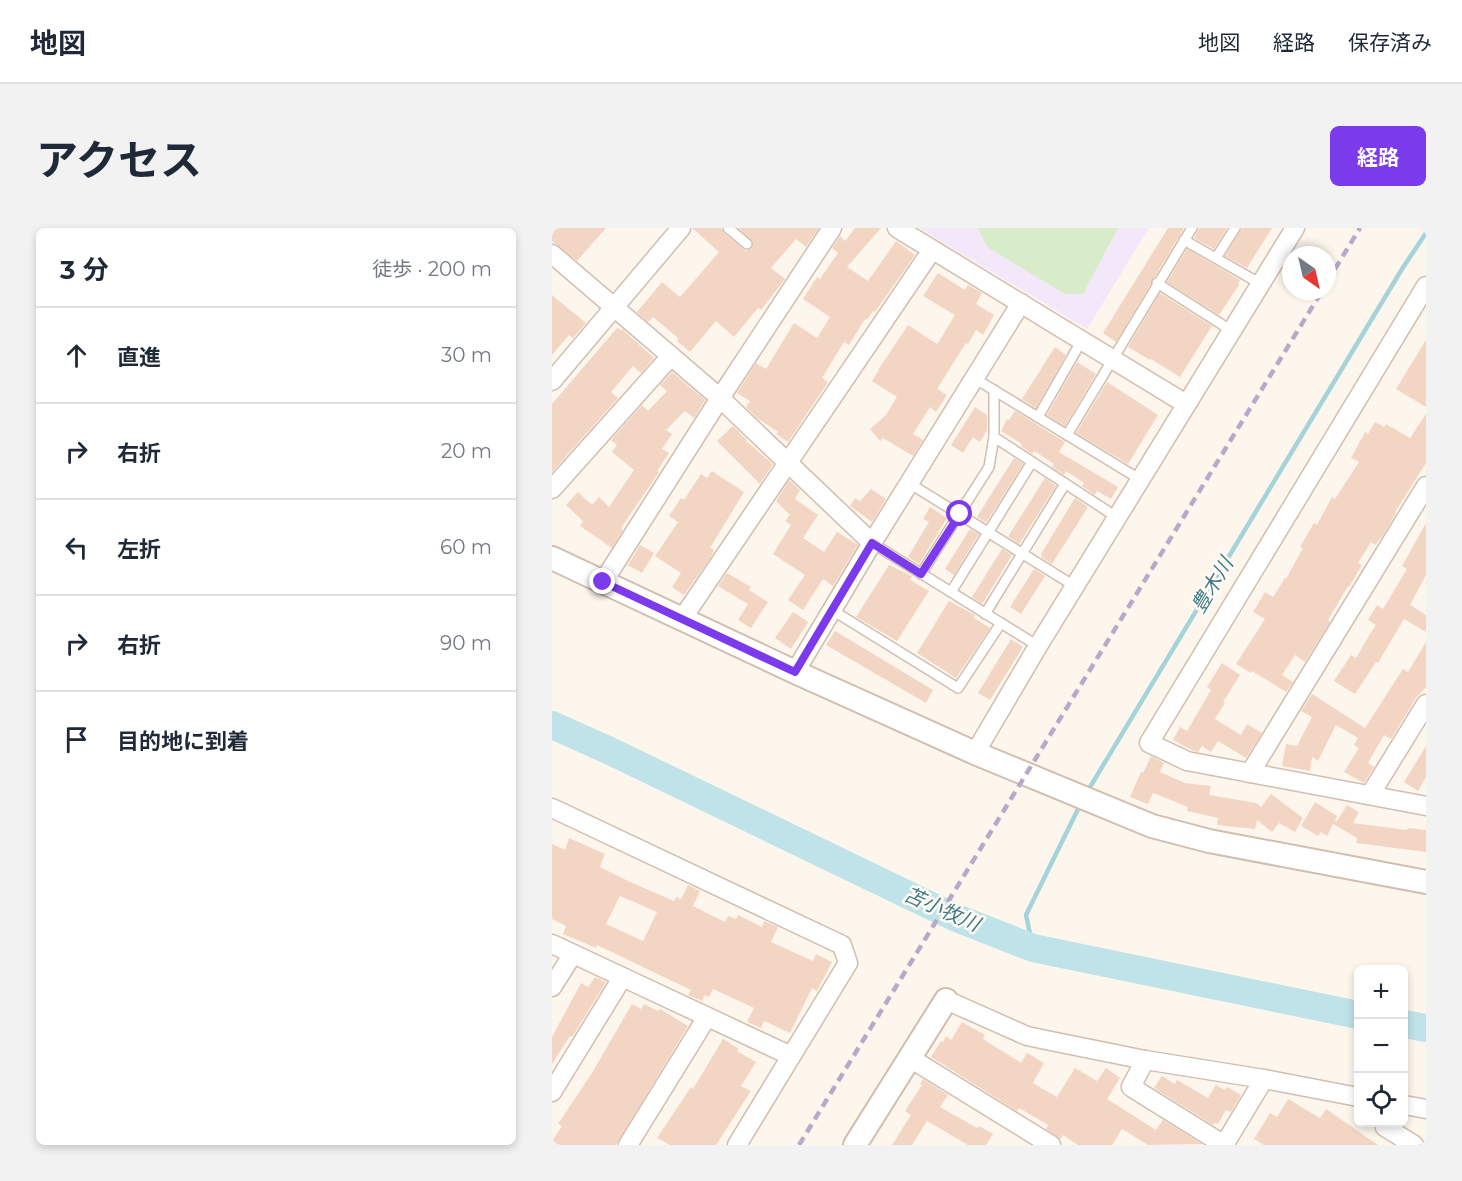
<!DOCTYPE html>
<html lang="ja">
<head>
<meta charset="utf-8">
<style>
	body { margin:0; font-family:Montserrat,"Noto Sans JP",sans-serif; background:#f2f2f3; color:#1f2937 }
	.controls { position:absolute; right:18px; bottom:18px; display:grid; overflow:hidden; border-radius:9px; box-shadow:0 3px 9px #0003 }
	.controls button { width:54px; height:54px; display:grid; place-items:center; padding:0; border:0; border-bottom:2px solid #e0e1e3; background:#fff; color:#1f2937; font:30px sans-serif }
	.compass { position:absolute; left:730px; top:18px; width:54px; height:54px; border-radius:50%; background:#fff; box-shadow:0 3px 9px #0003; rotate:146deg }
	.stop { position:absolute; width:18px; height:18px; margin:-14px; border:4px solid #7c3aed; border-radius:50%; background:#fff }
	.stop.end { background:#7c3aed; border-color:#fff; box-shadow:0 2px 6px #0008 }
	.list { margin:0; padding:0; list-style:none }
	h2 { display:flex; justify-content:space-between; align-items:center; height:78px; margin:0; padding:0 24px; font-size:26px }
	h2 small { font-size:20px; font-weight:400; color:#747a83 }
	.list li { display:grid; grid-template-columns:39px 1fr auto; gap:18px; align-items:center; box-sizing:border-box; height:96px; padding:0 24px; border-top:2px solid #e0e1e3 }
	.list b { display:block; font-size:22px; white-space:nowrap }
	.list em { font-size:20px; font-style:normal; color:#747a83 }
	.icon { flex:none; width:33px; height:33px; fill:none; stroke:currentColor; stroke-width:2; stroke-linecap:round; stroke-linejoin:round }
	.map { position:relative; flex:none; width:874px; height:917px; overflow:hidden; border-radius:9px }
	header { display:flex; align-items:center; gap:36px; box-sizing:border-box; height:84px; padding:0 30px; background:#fff; border-bottom:2px solid #e0e1e3 }
	header strong { font-size:28px }
	nav { display:flex; gap:33px; margin-inline-start:auto; font-size:21px }
	.intro { display:flex; align-items:center; justify-content:space-between; box-sizing:border-box; height:144px; padding:0 36px }
	h1 { margin:0; font-size:42px }
	.button { padding:15px 27px; border-radius:9px; background:#7c3aed; color:#fff; font-size:21px; font-weight:700 }
	main { display:flex; gap:36px; padding:0 36px }
	aside { flex:1; background:#fff; border-radius:9px; box-shadow:0 3px 9px #0003 }
	.map>svg:first-child { display:block }
	.education { fill:#f3e8fa }
	.green { fill:#d8ecc9 }
	.lines { fill:none; stroke-linecap:round; stroke-linejoin:round }
	.stream { stroke:#a5d3da; stroke-width:4.5 }
	.river { stroke:#bfe3e8; stroke-width:28 }
	.building { fill:#f3d5c3; fill-rule:evenodd }
	.service-casing { stroke:#d1beb0; stroke-width:12 }
	.minor-casing { stroke:#d1beb0; stroke-width:21 }
	.tertiary-casing { stroke:#d1beb0; stroke-width:26 }
	.service { stroke:#fff; stroke-width:9 }
	.minor { stroke:#fff; stroke-width:18 }
	.tertiary { stroke:#fff; stroke-width:22 }
	.rail { stroke:#b9a8c9; stroke-width:4.5; stroke-dasharray:9 6; stroke-linecap:butt }
	.route { stroke:#7c3aed; stroke-width:8 }
	.labels { text-anchor:middle; dominant-baseline:central; stroke-width:5; stroke-linejoin:round; paint-order:stroke }
	.water-label { font-size:20px; font-style:italic; fill:#437c86; stroke:#fffaf3 }
</style>
</head>
<body>
<header>
<strong>地図</strong>
<nav><a>地図</a><a>経路</a><a>保存済み</a></nav>
</header>
<div class="intro"><h1>アクセス</h1><a class="button">経路</a></div>
<main>
<aside>
<h2>3 分<small>徒歩 · 200 m</small></h2>
<ul class="list">
<li><svg class="icon" aria-label="ahead" viewBox="0 0 24 24"><path d="M12 20V5M6 11l6-6 6 6"/></svg><div><b>直進</b></div><em>30 m</em></li>
<li><svg class="icon" aria-label="right" viewBox="0 0 24 24"><path d="M7 20v-9h11M14 6l5 5-5 5"/></svg><div><b>右折</b></div><em>20 m</em></li>
<li><svg class="icon" aria-label="left" viewBox="0 0 24 24"><path d="M17 20v-9H6M10 6l-5 5 5 5"/></svg><div><b>左折</b></div><em>60 m</em></li>
<li><svg class="icon" aria-label="right" viewBox="0 0 24 24"><path d="M7 20v-9h11M14 6l5 5-5 5"/></svg><div><b>右折</b></div><em>90 m</em></li>
<li><svg class="icon" aria-label="arrive" viewBox="0 0 24 24"><path d="M6 21V4h12l-3 4 3 4H6"/></svg><div><b>目的地に到着</b></div></li>
</ul>
</aside>
<div class="map">
<svg width="874" height="917" viewBox="0 0 874 917">
	<rect width="100%" height="100%" fill="#fdf6ec"/>
	<polygon class="education" points="367,0 597,0 535,101"/>
	<polygon class="green" points="426,0 566,0 531,66 513,66 435,19"/>
	<g class="lines">
		<g class="stream">
			<polyline points="535,564 850,41 874,5"/>
			<polyline points="481,720 474,687 528,577"/>
		</g>
		<g class="river">
			<polyline points="0,497 58,523 402,689 481,720 806,787"/>
			<polyline points="852,796 874,800"/>
		</g>
	</g>
	<g class="building">
		<polygon points="0,0 54,0 25,33 0,13"/>
		<polygon points="140,0 169,0 172,5 194,23 200,20 201,14 186,0 267,0 254,19 244,11 219,40 233,51 209,82 206,80 182,109 164,93 138,124 125,113 126,110 101,89 96,94 85,84 110,54 128,69 167,24"/>
		<polygon points="303,0 329,0 295,39 316,53 344,13 363,27 323,84 321,83 315,92 313,91 297,117 292,114 270,150 276,154 236,214 224,206 226,204 205,190 194,179 198,173 185,165 204,135 214,141 242,95 265,110 278,89 251,71 265,49 268,51 286,25 280,20 288,8 293,13"/>
		<polygon points="616,0 632,0 564,114 551,105"/>
		<polygon points="647,0 675,0 662,21 642,10"/>
		<polygon points="690,0 720,0 695,40 673,28"/>
		<polygon points="635,21 688,52 686,56 687,57 667,87 615,54"/>
		<polygon points="386,45 413,62 416,57 430,65 424,76 442,87 431,107 424,102 416,116 414,115 385,161 395,167 384,184 378,179 361,206 371,212 361,228 331,210 328,213 318,201 334,187 345,169 320,153 327,142 326,142 356,97 385,116 388,112 403,87 371,68"/>
		<polygon points="608,65 660,98 628,149 599,131 598,132 576,119"/>
		<polygon points="0,67 34,95 21,110 17,107 0,127"/>
		<polygon points="65,100 69,102 70,101 102,130 89,145 81,138 59,164 66,170 0,244 0,176"/>
		<polygon points="874,112 874,179 844,161"/>
		<polygon points="503,119 514,127 484,180 470,171"/>
		<polygon points="525,134 544,146 513,198 495,187"/>
		<polygon points="120,144 153,172 142,190 133,183 114,202 120,206 110,221 117,225 105,243 107,244 69,300 71,302 60,320 28,298 31,293 14,277 26,264 40,277 47,269 57,279 82,242 60,224 65,217 59,212 90,177 96,183 115,163 108,157"/>
		<polygon points="555,154 606,187 576,236 524,205"/>
		<polygon points="423,179 435,187 435,202 428,214 421,209 411,225 399,217"/>
		<polygon points="463,183 513,214 507,224 566,259 559,271 545,263 543,267 530,258 532,255 514,243 512,247 500,239 502,236 482,223 480,226 469,218 470,216 449,203 455,191 457,192"/>
		<polygon points="874,186 874,235 843,284 844,285 832,306 823,317 819,314 806,335 810,337 797,359 796,358 776,392 778,394 753,434 743,427 730,447 741,454 734,464 700,443 699,445 684,436 713,391 701,384 713,364 721,369 733,350 734,351 751,320 748,319 762,295 765,297 780,269 783,271 807,234 799,230 813,204 816,206 823,194 832,199 834,196 858,210"/>
		<polygon points="181,198 195,212 194,213 221,236 208,256 165,213"/>
		<polygon points="462,230 471,236 434,295 425,289"/>
		<polygon points="160,243 192,264 158,320 162,322 159,329 132,367 120,359 129,345 103,328 126,294 117,288 129,270 132,272 149,246 155,250"/>
		<polygon points="493,250 504,258 467,316 457,309 457,307"/>
		<polygon points="237,252 248,262 243,271 266,287 251,310 272,324 285,304 306,317 281,358 271,351 251,382 236,372 253,347 221,326 239,297 233,293 238,287 224,273"/>
		<polygon points="319,261 334,271 320,294 298,278 303,270 308,273"/>
		<polygon points="523,270 536,279 500,336 489,329 490,327 489,326"/>
		<polygon points="378,279 395,290 367,336 356,329 377,294 371,291"/>
		<polygon points="874,295 874,347 858,377 874,387 874,404 852,391 826,435 824,434 803,466 782,453 799,427 804,430 818,406 824,397 816,392 825,377 831,381 855,341 850,338"/>
		<polygon points="418,301 427,306 402,347 393,341"/>
		<polygon points="88,317 102,325 90,345 76,337"/>
		<polygon points="450,321 460,327 430,376 420,369"/>
		<polygon points="337,337 360,348 358,352 377,363 345,413 304,389"/>
		<polygon points="482,341 493,348 469,386 458,379"/>
		<polygon points="175,345 199,359 197,362 216,374 199,400 186,392 196,376 166,358"/>
		<polygon points="397,373 423,387 422,390 438,400 404,450 365,425"/>
		<polygon points="241,384 256,394 239,421 223,410"/>
		<polygon points="283,403 381,462 374,475 274,417"/>
		<polygon points="459,411 471,419 438,472 426,465"/>
		<polygon points="874,414 874,459 864,470 839,511 832,507 816,535 822,539 812,555 792,544 807,520 802,517 806,510 784,497 766,533 760,529 758,543 730,538 734,516 745,518 760,489 749,483 760,466 813,500 851,441 856,444"/>
		<polygon points="670,435 688,447 671,474 673,475 663,491 689,507 695,496 710,505 694,530 666,513 659,524 650,518 646,524 640,522 621,512 628,499 635,503 659,462 655,459"/>
		<polygon points="874,518 874,549 866,563 852,554"/>
		<polygon points="599,528 612,535 608,544 633,555 659,558 657,567 704,575 709,579 719,566 751,590 743,604 727,595 720,604 705,592 703,601 665,597 666,590 635,583 636,579 601,565 596,576 578,569 589,544 591,545"/>
		<polygon points="763,574 785,588 783,593 785,593 795,577 807,584 801,595 855,602 856,600 874,602 874,624 804,615 805,610 781,596 775,608 769,604 766,608 749,598"/>
		<path d="M 17,610 L 53,626 L 48,639 L 76,653 L 122,673 L 124,669 L 129,671 L 136,657 L 148,663 L 141,678 L 173,694 L 176,688 L 184,691 L 186,687 L 210,699 L 212,693 L 226,699 L 219,714 L 261,733 L 264,726 L 280,734 L 265,763 L 260,760 L 238,805 L 212,793 L 209,800 L 195,794 L 202,780 L 161,761 L 157,769 L 153,767 L 150,773 L 136,767 L 139,762 L 45,717 L 44,720 L 11,706 L 14,698 L 0,691 L 0,616 L 13,622 ZM 68,668 L 105,684 L 91,713 L 54,696 Z"/>
		<polygon points="43,749 54,754 20,809 18,808 0,836 0,809 29,755 36,759"/>
		<polygon points="80,776 89,781 92,776 106,783 108,781 136,798 64,917 0,917 0,913 10,898 6,896 40,845"/>
		<polygon points="410,794 433,807 431,811 469,835 475,825 492,835 481,855 505,869 523,840 545,853 554,840 568,850 555,871 604,902 611,892 650,916 596,917 570,901 560,917 526,917 511,907 509,911 494,901 496,897 467,880 465,883 379,829 389,813 391,814 394,808 399,812"/>
		<polygon points="171,811 187,821 185,823 204,834 189,858 199,863 164,917 118,917 105,910 139,859 141,861"/>
		<polygon points="610,848 623,856 625,852 656,870 664,857 673,862 675,859 689,867 679,884 674,882 666,896 663,895 661,897 602,860"/>
		<polygon points="371,851 396,867 388,879 425,900 427,898 441,906 434,917 416,917 375,893 360,917 340,917 359,887 353,883 370,857 368,856"/>
		<polygon points="736,871 768,890 774,881 826,917 712,917 702,911 718,885 725,889"/>
	</g>
	<g class="lines">
		<defs>
			<g id="service">
				<polyline points="176,0 195,16"/>
				<polyline points="632,12 709,56"/>
				<polyline points="664,30 683,0"/>
				<polyline points="605,55 680,103"/>
				<polyline points="422,150 589,252"/>
				<polyline points="442,162 442,209 566,290"/>
				<polyline points="486,189 530,112"/>
				<polyline points="515,207 640,0"/>
				<polyline points="357,255 524,359"/>
				<polyline points="320,315 486,418"/>
				<polyline points="369,346 437,239 442,209"/>
				<polyline points="399,364 480,234"/>
				<polyline points="280,382 406,460 449,395"/>
				<polyline points="433,386 513,256"/>
			</g>
			<g id="minor">
				<polyline points="345,0 634,176"/>
				<polyline points="0,26 168,170 320,315"/>
				<polyline points="874,58 597,515 635,533 874,578"/>
				<polyline points="0,153 129,0"/>
				<polyline points="0,261 119,128"/>
				<polyline points="51,354 168,170 280,0"/>
				<polyline points="130,391 380,22"/>
				<polyline points="243,444 320,315 469,75"/>
				<polyline points="423,525 486,418 743,0"/>
				<polyline points="698,545 874,258"/>
				<polyline points="818,567 874,476"/>
				<polyline points="0,580 290,717 296,735 185,917"/>
				<polyline points="0,716 239,828"/>
				<polyline points="0,759 21,726"/>
				<polyline points="394,772 475,808 494,812 593,832 712,851 806,869"/>
				<polyline points="358,830 499,917"/>
				<polyline points="593,832 579,859 672,917 712,851"/>
				<polyline points="0,864 70,750"/>
				<polyline points="852,877 874,881"/>
				<polyline points="834,894 833,899 862,917"/>
				<polyline points="76,917 155,789"/>
			</g>
			<g id="tertiary">
				<polyline points="0,330 243,444 423,525 600,598 657,613 874,654"/>
				<polyline points="303,917 394,772"/>
			</g>
		</defs>
		<use href="#service" class="service-casing"/>
		<use href="#minor" class="minor-casing"/>
		<use href="#tertiary" class="tertiary-casing"/>
		<use href="#service" class="service"/>
		<use href="#minor" class="minor"/>
		<use href="#tertiary" class="tertiary"/>
		<g class="rail">
			<polyline points="775,54 808,0"/>
			<polyline points="247,917 770,63"/>
		</g>
	</g>
	<g class="lines">
		<polyline class="route" points="51,354 243,444 320,315 369,346 408,286"/>
	</g>
	<g class="labels">
		<g class="water-label">
			<text transform="translate(660 357) rotate(-59)">豊木川</text>
			<text transform="translate(390 681) rotate(24)">苫小牧川</text>
		</g>
	</g>
</svg>
<div class="controls">
<button>+</button>
<button>−</button>
<button><svg class="icon" aria-label="locate" viewBox="0 0 24 24"><circle cx="12" cy="12" r="6"/><path d="M12 2v4M12 18v4M2 12h4M18 12h4"/></svg></button>
</div>
<svg class="compass" viewBox="-18 -18 36 36"><path d="M0-13l5 13h-10z" fill="#e53935"/><path d="M0 13l5-13h-10z" fill="#747a83"/></svg>
<div class="stop" style="left:408px;top:286px"></div>
<div class="stop end" style="left:51px;top:354px"></div>
</div>
</main>
</body>
</html>
